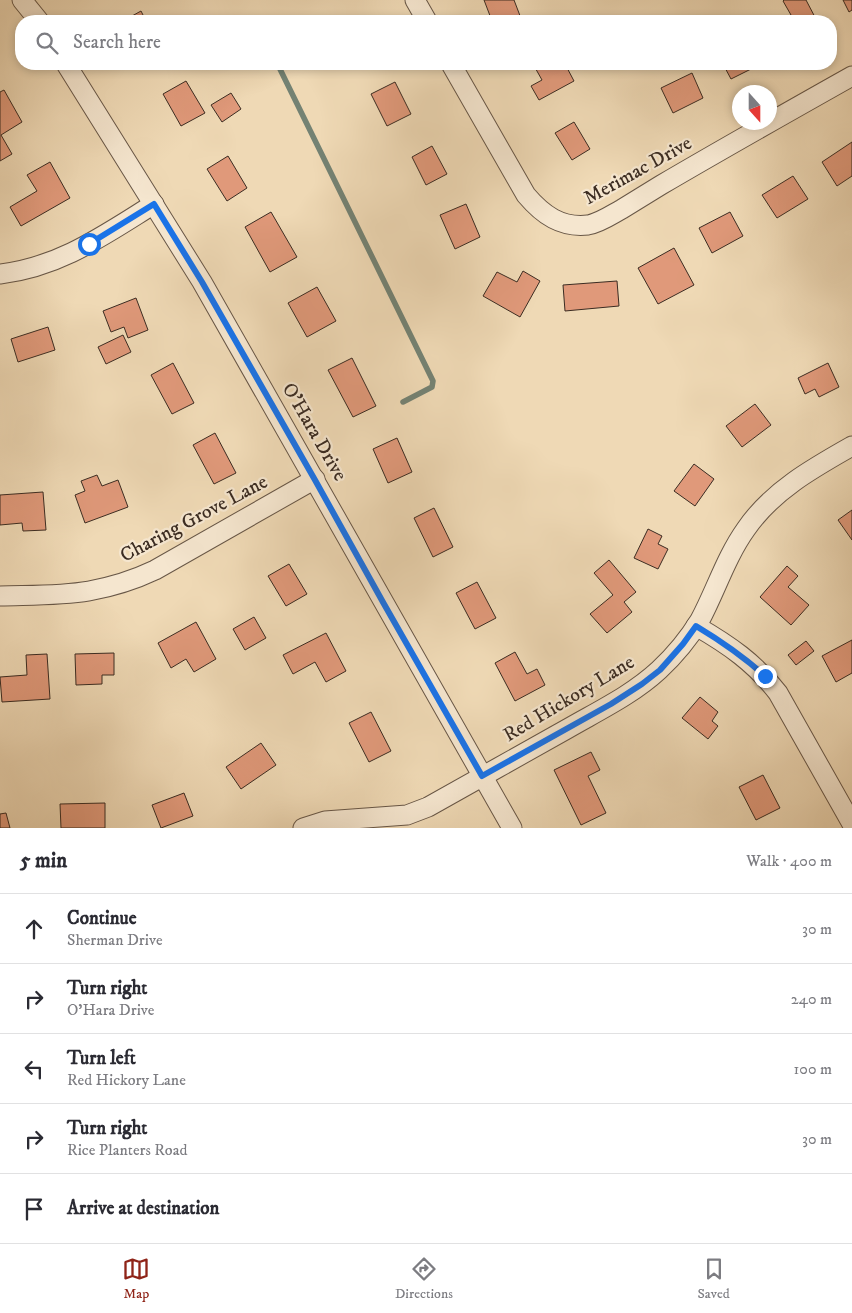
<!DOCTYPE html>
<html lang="en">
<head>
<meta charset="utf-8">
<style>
	body { margin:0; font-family:"IM FELL DW Pica",serif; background:#f2f2f3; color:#2b2b33 }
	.compass { position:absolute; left:732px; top:85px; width:45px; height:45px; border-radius:50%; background:#fff; box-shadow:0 2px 8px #0003; rotate:159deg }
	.stop { position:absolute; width:15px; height:15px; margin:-11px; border:4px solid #1a73e8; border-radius:50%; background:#fff }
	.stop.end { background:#1a73e8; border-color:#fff; box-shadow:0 1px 5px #0008 }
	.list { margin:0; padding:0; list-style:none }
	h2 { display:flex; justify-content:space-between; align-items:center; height:65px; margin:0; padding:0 20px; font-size:21px }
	h2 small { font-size:16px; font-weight:400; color:#7c7c81 }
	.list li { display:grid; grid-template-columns:32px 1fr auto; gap:15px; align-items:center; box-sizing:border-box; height:70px; padding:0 20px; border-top:1px solid #e1e1e2 }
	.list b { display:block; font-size:19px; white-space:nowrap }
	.list p { margin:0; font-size:16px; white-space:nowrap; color:#7c7c81 }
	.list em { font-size:16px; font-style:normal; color:#7c7c81 }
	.icon { flex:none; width:28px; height:28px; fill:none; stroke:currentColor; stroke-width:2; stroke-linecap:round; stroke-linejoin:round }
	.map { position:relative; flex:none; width:852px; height:828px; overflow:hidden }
	.search { position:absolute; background:#fff; box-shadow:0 2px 8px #0003; left:15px; right:15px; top:15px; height:55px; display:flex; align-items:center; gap:12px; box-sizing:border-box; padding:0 18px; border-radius:20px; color:#7c7c81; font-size:19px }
	.sheet { height:415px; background:#fff }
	nav { display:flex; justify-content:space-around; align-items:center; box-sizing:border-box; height:70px; border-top:1px solid #e1e1e2; background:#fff; font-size:14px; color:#7c7c81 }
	nav a { display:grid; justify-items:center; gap:2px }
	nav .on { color:#8f2418 }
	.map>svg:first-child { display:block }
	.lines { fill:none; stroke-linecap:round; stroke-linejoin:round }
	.stream { stroke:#748273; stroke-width:5.5 }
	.building { fill:#e0997a; stroke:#3b2c22 }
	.minor-casing { stroke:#685747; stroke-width:21 }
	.minor { stroke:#f5e6cf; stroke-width:19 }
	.route { stroke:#1a73e8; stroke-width:6 }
	.labels { text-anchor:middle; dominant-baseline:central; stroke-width:4.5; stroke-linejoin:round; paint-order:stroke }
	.street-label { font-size:20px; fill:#3b2c22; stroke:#f5e6cf }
</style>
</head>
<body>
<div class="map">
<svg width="852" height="828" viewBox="0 0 852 828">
	<rect width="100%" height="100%" fill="#efd9b5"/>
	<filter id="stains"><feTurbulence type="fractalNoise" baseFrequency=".004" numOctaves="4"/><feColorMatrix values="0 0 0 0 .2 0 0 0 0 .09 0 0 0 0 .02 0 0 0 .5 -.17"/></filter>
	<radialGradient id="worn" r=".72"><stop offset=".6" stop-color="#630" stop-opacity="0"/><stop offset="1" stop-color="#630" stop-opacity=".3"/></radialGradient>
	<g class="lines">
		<polyline class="stream" points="278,65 433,381 432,387 403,402"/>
	</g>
	<g class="building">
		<polygon points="484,0 514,0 522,21 492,21"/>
		<polygon points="784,0 806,0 817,21 780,21 791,15 783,1"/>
		<polygon points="843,0 852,0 852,10 849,12"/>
		<polygon points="141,11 146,21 123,21"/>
		<polygon points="533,64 565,64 574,81 539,100 531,86 542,80"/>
		<polygon points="723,64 761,64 731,79"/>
		<polygon points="692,73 703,98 673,113 661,88"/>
		<polygon points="186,81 205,113 181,126 163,94"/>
		<polygon points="395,82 411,114 387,126 371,94"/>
		<polygon points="4,90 22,122 1,135 12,154 0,161 0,92"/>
		<polygon points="231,93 241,109 222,122 211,105"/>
		<polygon points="574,122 590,149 572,160 555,133"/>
		<polygon points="852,142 852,176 837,186 822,162"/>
		<polygon points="432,146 447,174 426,185 412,157"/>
		<polygon points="228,156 247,188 227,201 207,169"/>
		<polygon points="50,162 70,198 21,226 10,207 37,191 27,175"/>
		<polygon points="793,176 808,199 777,218 762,195"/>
		<polygon points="466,204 480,237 455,249 440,215"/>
		<polygon points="271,212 297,257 270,272 245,227"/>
		<polygon points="730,212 743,236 712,253 699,228"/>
		<polygon points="674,248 694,285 658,304 638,268"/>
		<polygon points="523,271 540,281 520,317 483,296 497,272 517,282"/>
		<polygon points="617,281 619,306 565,311 563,285"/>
		<polygon points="317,287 336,321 307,337 288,303"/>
		<polygon points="136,298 148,330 128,338 124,327 111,332 103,311"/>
		<polygon points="48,327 55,350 18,362 11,339"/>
		<polygon points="123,335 131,352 106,364 98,347"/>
		<polygon points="352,358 376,406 353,417 328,370"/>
		<polygon points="173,363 194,403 172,414 151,375"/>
		<polygon points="828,363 839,387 819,397 815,389 805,394 798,378"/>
		<polygon points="755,404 771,425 742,447 726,426"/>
		<polygon points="215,433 236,473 214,484 193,445"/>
		<polygon points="397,438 412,472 388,483 373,449"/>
		<polygon points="694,464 714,479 695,506 674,491"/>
		<polygon points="97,475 102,486 118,480 128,507 85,523 75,495 85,491 81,481"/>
		<polygon points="43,492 46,530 23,531 22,523 0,525 0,495"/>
		<polygon points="434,508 453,547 433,557 414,518"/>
		<polygon points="852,510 852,540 838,520"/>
		<polygon points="648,529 662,536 658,544 668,549 658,569 634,558"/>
		<polygon points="609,560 636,592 624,602 632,612 607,633 590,614 613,595 594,573"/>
		<polygon points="289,564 307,594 286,606 268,576"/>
		<polygon points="787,566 798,576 788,587 809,605 791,625 760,597"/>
		<polygon points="477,582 496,618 475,629 456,593"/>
		<polygon points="254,617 266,638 245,650 233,629"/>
		<polygon points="196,622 216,659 194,672 186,659 171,668 158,643"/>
		<polygon points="326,633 346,671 326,682 315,662 293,674 283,655"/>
		<polygon points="852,640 852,673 836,682 822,656"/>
		<polygon points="806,641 814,651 796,665 788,655"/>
		<polygon points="515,652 527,674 537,669 545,685 515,701 495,663"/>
		<polygon points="114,653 114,675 102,675 102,684 76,685 75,654"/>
		<polygon points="47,654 50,699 2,702 0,677 27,675 26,655"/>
		<polygon points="700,697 718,712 712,721 718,726 708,739 682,718"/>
		<polygon points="371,712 391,751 369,762 349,723"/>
		<polygon points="261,743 276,765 241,789 226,767"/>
		<polygon points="591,752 600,770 588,776 606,813 581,825 554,770"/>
		<polygon points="763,775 780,808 756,820 739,787"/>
		<polygon points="184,793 193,816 161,828 152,805"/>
		<polygon points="105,803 105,828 61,828 60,804"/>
		<polygon points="6,813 10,828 0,828 0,814"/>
	</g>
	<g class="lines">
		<defs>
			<g id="minor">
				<polyline points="22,0 39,21"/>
				<polyline points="415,0 427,21"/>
				<polyline points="66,64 202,282 512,828"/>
				<path d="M 451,64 L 526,195 C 543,215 561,228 588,225 C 600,223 611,215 622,209 C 635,201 648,193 661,185 C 724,148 788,112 852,76"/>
				<path d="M 0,274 C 60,267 104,235 154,204"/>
				<path d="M 0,596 C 29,595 60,596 89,591 C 111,587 134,580 155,570 L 315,479"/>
				<path d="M 696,626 C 729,645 755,663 778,693 L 852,824"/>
				<path d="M 303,828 L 325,821 L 407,815 L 428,807 C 474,781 521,755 567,729 C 598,711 632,695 659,670 C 674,656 689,638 700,620 C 716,590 726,557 746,529 C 772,491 813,468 852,446"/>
			</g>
		</defs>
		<use href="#minor" class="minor-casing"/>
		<use href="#minor" class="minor"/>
	</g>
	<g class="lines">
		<path class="route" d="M 89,244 L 154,204 L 202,282 L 315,480 L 384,604 L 482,776 L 611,704 L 642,684 L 660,670 L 683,644 L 696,626 C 721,641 744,657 765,676"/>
	</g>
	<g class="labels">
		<g class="street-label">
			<text transform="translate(638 171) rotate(-29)">Merimac Drive</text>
			<text transform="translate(314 432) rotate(60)">O'Hara Drive</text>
			<text transform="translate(194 519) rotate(-28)">Charing Grove Lane</text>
			<text transform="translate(569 699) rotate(-31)">Red Hickory Lane</text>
		</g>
	</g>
	<rect width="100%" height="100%" filter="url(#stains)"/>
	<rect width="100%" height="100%" fill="url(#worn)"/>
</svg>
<svg class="compass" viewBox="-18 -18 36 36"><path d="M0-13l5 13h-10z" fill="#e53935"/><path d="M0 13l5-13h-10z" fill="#7c7c81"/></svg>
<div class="stop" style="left:89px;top:244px"></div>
<div class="stop end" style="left:765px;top:676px"></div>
<div class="search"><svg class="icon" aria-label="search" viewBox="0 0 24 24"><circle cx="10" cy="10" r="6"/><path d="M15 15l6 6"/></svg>Search here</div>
</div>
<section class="sheet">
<h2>5 min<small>Walk · 400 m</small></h2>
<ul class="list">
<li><svg class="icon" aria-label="ahead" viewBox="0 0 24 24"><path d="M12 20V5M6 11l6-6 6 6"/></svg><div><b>Continue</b><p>Sherman Drive</p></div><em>30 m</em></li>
<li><svg class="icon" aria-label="right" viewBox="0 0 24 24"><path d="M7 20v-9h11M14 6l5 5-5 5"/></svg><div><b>Turn right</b><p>O'Hara Drive</p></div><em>240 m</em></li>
<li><svg class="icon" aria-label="left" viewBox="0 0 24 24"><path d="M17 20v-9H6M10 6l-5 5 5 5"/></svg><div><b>Turn left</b><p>Red Hickory Lane</p></div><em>100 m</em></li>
<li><svg class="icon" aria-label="right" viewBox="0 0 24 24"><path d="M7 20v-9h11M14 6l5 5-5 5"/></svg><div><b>Turn right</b><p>Rice Planters Road</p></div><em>30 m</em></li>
<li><svg class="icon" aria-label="arrive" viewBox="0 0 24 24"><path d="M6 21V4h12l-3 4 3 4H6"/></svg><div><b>Arrive at destination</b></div></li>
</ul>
</section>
<nav>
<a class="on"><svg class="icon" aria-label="map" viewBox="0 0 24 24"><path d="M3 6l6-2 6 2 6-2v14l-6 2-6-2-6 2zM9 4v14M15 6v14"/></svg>Map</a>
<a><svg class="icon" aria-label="directions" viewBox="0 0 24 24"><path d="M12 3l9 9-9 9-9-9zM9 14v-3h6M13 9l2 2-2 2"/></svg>Directions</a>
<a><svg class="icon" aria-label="saved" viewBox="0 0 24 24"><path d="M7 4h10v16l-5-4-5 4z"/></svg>Saved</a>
</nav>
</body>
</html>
